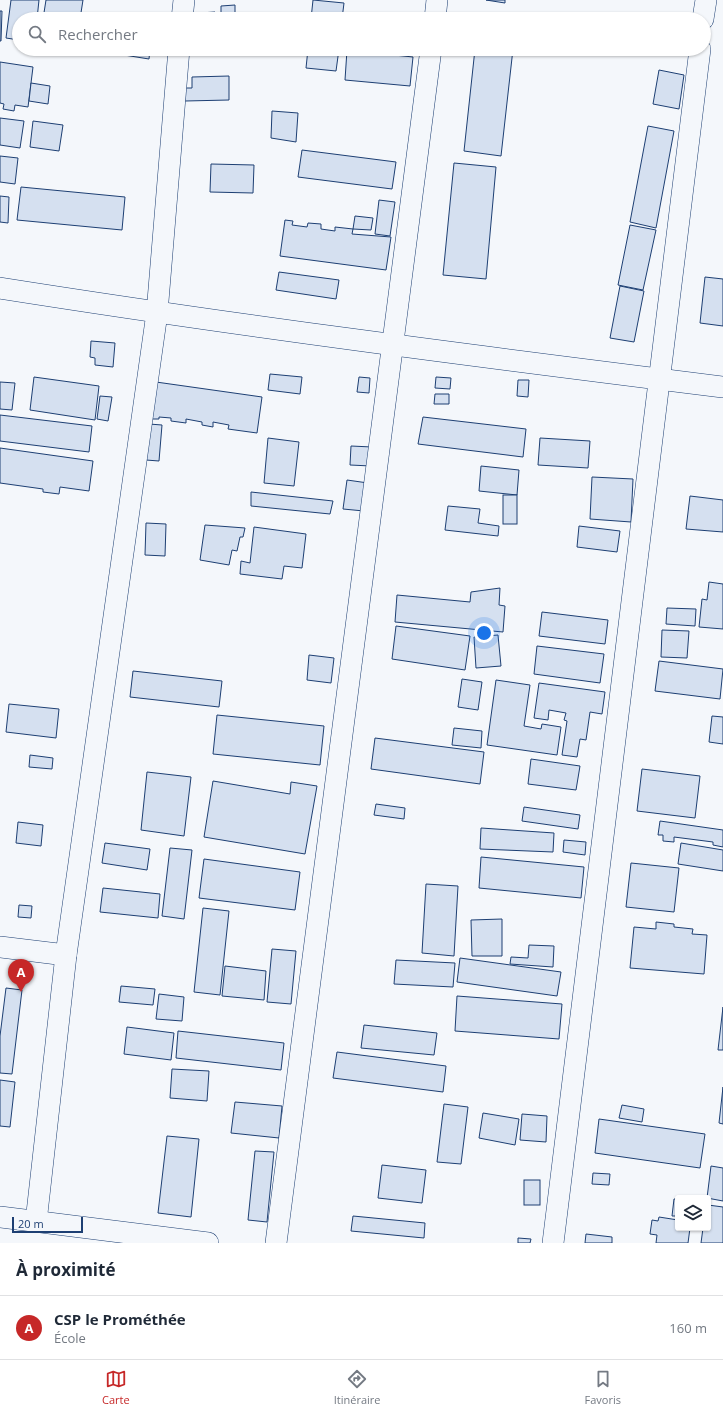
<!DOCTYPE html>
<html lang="fr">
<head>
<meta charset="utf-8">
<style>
	body { margin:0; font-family:"Open Sans",sans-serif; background:#f2f2f3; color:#1f2937 }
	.controls { position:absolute; right:12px; bottom:12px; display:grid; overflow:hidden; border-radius:4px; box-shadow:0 1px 3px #0004 }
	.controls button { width:36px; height:36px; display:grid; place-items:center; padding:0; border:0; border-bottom:1px solid #e0e1e3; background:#fff; color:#1f2937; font:20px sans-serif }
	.scale { position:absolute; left:12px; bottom:10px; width:71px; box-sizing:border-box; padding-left:4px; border:2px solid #1d3f73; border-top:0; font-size:11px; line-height:14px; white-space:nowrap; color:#1d3f73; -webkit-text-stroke:3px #f4f7fb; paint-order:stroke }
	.you { position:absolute; left:484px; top:633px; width:14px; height:14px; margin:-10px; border:3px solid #fff; border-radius:50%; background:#1a73e8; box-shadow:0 0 0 6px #1a73e833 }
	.badge { display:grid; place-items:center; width:26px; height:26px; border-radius:50%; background:#c62828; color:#fff; font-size:13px; font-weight:700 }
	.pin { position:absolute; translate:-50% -33px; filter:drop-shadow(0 1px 2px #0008) }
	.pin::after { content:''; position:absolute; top:21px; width:14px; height:12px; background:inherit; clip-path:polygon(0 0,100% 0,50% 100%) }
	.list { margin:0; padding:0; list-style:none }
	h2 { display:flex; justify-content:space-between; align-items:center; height:52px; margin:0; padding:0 16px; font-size:17px }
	h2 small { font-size:13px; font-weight:400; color:#747a83 }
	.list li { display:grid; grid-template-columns:26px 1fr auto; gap:12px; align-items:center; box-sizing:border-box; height:64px; padding:0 16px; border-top:1px solid #e0e1e3 }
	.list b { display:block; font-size:15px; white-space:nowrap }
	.list p { margin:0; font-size:13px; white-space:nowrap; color:#747a83 }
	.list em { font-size:13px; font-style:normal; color:#747a83 }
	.icon { flex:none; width:22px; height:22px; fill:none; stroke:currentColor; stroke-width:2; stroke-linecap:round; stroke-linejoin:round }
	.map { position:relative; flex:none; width:723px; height:1243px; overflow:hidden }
	.search { position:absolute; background:#fff; box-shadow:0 1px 3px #0004; left:12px; right:12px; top:12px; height:44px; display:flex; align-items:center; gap:10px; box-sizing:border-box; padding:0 14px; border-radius:22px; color:#747a83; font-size:15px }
	.sheet { height:116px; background:#fff }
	nav { display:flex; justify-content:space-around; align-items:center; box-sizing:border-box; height:56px; border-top:1px solid #e0e1e3; background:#fff; font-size:11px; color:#747a83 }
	nav a { display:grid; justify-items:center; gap:2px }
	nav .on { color:#c62828 }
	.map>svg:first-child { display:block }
	.building { fill:#d5e0f0; stroke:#1d3f73 }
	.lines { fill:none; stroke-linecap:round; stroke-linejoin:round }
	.minor-casing { stroke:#1d3f73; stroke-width:22 }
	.minor { stroke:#f4f7fb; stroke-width:21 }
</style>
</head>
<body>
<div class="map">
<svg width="723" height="1243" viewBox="0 0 723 1243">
	<rect width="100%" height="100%" fill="#f4f7fb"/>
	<g class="building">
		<polygon points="11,0 39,0 37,19 19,19 19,40 6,38"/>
		<polygon points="46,0 83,0 80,19 43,19"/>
		<polygon points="313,0 344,3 342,19 311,19"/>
		<polygon points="486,0 505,0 505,3"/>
		<polygon points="235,5 235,19 221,19 221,6"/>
		<polygon points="0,11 2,11 1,41 0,41"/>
		<polygon points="215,12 215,19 200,19 200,13"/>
		<polygon points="125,49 150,49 149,59 124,55"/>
		<polygon points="308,49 339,49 336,71 306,68"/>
		<polygon points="475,49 513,49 501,156 464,151"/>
		<polygon points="347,50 413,57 410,86 345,80"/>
		<polygon points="0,62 33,67 28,107 15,105 14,111 3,109 4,104 0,103"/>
		<polygon points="659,70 684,75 679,109 653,104"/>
		<polygon points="229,76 229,100 185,101 185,88 192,88 192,77"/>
		<polygon points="31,83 50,86 48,104 29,101"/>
		<polygon points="272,111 298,113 296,142 271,138"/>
		<polygon points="0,118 24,121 20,148 0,145"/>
		<polygon points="33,121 63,125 59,151 30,147"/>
		<polygon points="648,126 674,131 656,228 630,222"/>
		<polygon points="302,150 396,162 392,189 298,177"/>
		<polygon points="0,156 18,158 15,184 0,182"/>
		<polygon points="454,163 496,167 486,279 443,275"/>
		<polygon points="211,164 254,165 253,193 210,192"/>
		<polygon points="21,187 125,197 122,230 17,220"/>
		<polygon points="0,196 9,197 8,223 0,222"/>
		<polygon points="379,200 395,202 390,236 375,234"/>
		<polygon points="355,216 373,218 371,230 353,229"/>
		<polygon points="285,220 293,221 292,225 307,227 308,223 321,224 321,229 335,231 335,227 353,229 352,234 391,237 386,270 280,256"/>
		<polygon points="630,225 656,230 643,290 618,285"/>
		<polygon points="279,272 339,280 336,299 276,290"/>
		<polygon points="705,277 723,279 723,326 700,323"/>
		<polygon points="620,286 644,291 634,342 610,338"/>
		<polygon points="91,341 115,343 113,367 95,365 95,358 90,357"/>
		<polygon points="270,374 302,377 300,394 268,390"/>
		<polygon points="34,377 99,386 95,420 30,410"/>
		<polygon points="359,377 370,378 369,393 357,392"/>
		<polygon points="436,377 451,378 450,389 435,388"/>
		<polygon points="518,380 529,380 528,397 517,396"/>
		<polygon points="0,382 15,383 12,410 0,409"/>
		<polygon points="156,382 262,397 257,433 228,429 229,425 213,422 213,427 202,425 202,422 186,419 186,423 171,421 171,418 159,417 159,419 151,419"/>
		<polygon points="435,394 449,394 449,404 434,404"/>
		<polygon points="100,396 112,397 108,421 97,419"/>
		<polygon points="0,415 92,426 89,452 0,441"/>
		<polygon points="423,417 526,429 523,457 418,444"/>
		<polygon points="149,424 162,425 159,461 146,460"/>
		<polygon points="268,438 299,442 294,486 264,483"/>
		<polygon points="540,438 590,441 588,468 538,465"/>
		<polygon points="351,446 372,447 371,466 350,465"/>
		<polygon points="0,448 93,461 89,491 60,487 59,494 43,492 43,489 0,483"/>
		<polygon points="481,466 519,470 517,495 479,491"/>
		<polygon points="592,477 633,479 631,522 590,519"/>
		<polygon points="347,480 368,483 364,511 343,509"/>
		<polygon points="251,492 333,501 330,514 251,506"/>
		<rect x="503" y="495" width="14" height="29"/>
		<polygon points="690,496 723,500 723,532 686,529"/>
		<polygon points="448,506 480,509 478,523 499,526 498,536 445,530"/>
		<polygon points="146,523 166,524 165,556 145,555"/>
		<polygon points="205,525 245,528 243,537 240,537 237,551 232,550 229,565 200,560"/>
		<polygon points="579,526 620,531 617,552 577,547"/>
		<polygon points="254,527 306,534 302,568 284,566 282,579 240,574 241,561 250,563"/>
		<polygon points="709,582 723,584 723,629 699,627 702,599 707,600"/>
		<polygon points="500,588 499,605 505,606 503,632 395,622 397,595 470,602 471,592"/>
		<polygon points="667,608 696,609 695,626 666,624"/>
		<polygon points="542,612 608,620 605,644 539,636"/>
		<polygon points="396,626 470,636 465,670 392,659"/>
		<polygon points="662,630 689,631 687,658 661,657"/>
		<polygon points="498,635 501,666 476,668 474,637"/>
		<polygon points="537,646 604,654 600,683 534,674"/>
		<polygon points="309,655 334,658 331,683 307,680"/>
		<polygon points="659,661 723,669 720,699 655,691"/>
		<polygon points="133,671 222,681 219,707 130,697"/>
		<polygon points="462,679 482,682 478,710 458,707"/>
		<polygon points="496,680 530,685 524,726 541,729 542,724 561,727 557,755 487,745"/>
		<polygon points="539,683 605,692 602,714 590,712 586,740 580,739 577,757 562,755 567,721 564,720 566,713 549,710 548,720 534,718"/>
		<polygon points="9,704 59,709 56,738 6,732"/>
		<polygon points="217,715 324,726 320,765 213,754"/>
		<polygon points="712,716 723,717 723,744 709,742"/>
		<polygon points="454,728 482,731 481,748 452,745"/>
		<polygon points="375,738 484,752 480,784 371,769"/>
		<polygon points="30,755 53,758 52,769 29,767"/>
		<polygon points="531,759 580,766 576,790 528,784"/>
		<polygon points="642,769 700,776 695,818 637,811"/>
		<polygon points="147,772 191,777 184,836 141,830"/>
		<polygon points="213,781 290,794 291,782 317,786 305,854 204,837"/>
		<polygon points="376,804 405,808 404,819 374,815"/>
		<polygon points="524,807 580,815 578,829 522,821"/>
		<polygon points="660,821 723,830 723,847 713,845 713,842 674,837 674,842 663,841 663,835 658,835"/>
		<polygon points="18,822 43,825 41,846 16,843"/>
		<polygon points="481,828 554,833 553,852 480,849"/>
		<polygon points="564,840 586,842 585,855 563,852"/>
		<polygon points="105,843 150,849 147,870 102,863"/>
		<polygon points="681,843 723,850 723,871 678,864"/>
		<polygon points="170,848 192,850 184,919 162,916"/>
		<polygon points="481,857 584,867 581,898 479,888"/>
		<polygon points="204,859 300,872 295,910 199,898"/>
		<polygon points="631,863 679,868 674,912 626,907"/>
		<polygon points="426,884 458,886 454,956 422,953"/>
		<polygon points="103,888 160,894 158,918 100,912"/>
		<polygon points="19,905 32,906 31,918 18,917"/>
		<polygon points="203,908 229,911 220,995 194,992"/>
		<polygon points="502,919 502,956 472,956 471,920"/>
		<polygon points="656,922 674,924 674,927 693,929 692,934 707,935 704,974 630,968 634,927 656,929"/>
		<polygon points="529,945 554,946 553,967 510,964 511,957 528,958"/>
		<polygon points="272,949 296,951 291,1004 267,1002"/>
		<polygon points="460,958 561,972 557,996 457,982"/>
		<polygon points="396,960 455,963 453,987 394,984"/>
		<polygon points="225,966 266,971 264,1000 222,996"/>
		<polygon points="121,986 155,989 153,1005 119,1002"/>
		<polygon points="6,988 22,990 12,1074 0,1073 0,1036"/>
		<polygon points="159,994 184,997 182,1021 156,1019"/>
		<polygon points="457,996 562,1004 559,1039 455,1031"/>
		<polygon points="723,1007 723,1050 718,1050"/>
		<polygon points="364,1025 437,1033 434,1055 361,1048"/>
		<polygon points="127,1027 174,1033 171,1060 124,1054"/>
		<polygon points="178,1031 284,1043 281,1070 176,1058"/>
		<polygon points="337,1052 446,1066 443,1092 333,1078"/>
		<polygon points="172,1069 209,1071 207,1101 170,1098"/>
		<polygon points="0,1080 15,1082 10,1127 0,1126"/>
		<polygon points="723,1087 723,1124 719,1123"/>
		<polygon points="235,1102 282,1106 279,1138 231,1133"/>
		<polygon points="444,1104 468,1107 461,1164 437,1162"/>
		<polygon points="622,1105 644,1109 642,1122 619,1118"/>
		<polygon points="483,1113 519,1119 515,1145 479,1138"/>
		<polygon points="522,1114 547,1116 546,1142 520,1140"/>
		<polygon points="599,1119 705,1134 700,1168 595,1153"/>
		<polygon points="167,1136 199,1139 191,1217 158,1213"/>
		<polygon points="255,1151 274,1152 267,1222 248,1220"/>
		<polygon points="382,1165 426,1170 422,1203 378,1198"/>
		<polygon points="711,1166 723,1168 723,1201 707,1198"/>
		<polygon points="593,1173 610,1174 609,1185 592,1184"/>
		<rect x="524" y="1180" width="16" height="25"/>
		<polygon points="674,1199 678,1199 678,1216 672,1216"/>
		<polygon points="708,1205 723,1207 723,1243 701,1243 703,1228 708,1228"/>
		<polygon points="353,1216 425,1223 424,1238 351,1231"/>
		<polygon points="659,1217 678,1220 678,1228 690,1228 688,1243 656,1243 657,1235 650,1234 652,1220 658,1221"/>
		<polygon points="586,1234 612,1237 612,1243 585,1243"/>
		<polygon points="518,1238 531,1239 530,1243 518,1243"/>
	</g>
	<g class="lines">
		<defs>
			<g id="minor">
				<polyline points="182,19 184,0"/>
				<polyline points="435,19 437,0"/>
				<polyline points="703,19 706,0"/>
				<path d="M 0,288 C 240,326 482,357 723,387"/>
				<polyline points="0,947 66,955"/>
				<polyline points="0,1217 208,1243"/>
				<polyline points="36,1222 66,955 157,313 179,49"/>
				<polyline points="276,1243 431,49"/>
				<polyline points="553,1243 700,49"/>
			</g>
		</defs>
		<use href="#minor" class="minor-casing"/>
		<use href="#minor" class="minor"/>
	</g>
</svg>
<div class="controls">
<button><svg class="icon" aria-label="layers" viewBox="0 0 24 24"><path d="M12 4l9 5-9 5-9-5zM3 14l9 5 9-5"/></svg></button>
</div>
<div class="scale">20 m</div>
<div class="you"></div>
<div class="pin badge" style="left:21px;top:992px">A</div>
<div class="search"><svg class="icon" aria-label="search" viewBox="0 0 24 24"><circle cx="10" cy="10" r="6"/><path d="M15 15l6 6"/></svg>Rechercher</div>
</div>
<section class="sheet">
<h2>À proximité<small></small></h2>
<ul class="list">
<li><span class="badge">A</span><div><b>CSP le Prométhée</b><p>École</p></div><em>160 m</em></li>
</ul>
</section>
<nav>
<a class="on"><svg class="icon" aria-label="map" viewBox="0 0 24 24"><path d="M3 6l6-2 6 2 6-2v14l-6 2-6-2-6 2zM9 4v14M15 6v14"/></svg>Carte</a>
<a><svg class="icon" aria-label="directions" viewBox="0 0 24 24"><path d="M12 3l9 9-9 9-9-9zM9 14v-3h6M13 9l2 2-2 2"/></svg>Itinéraire</a>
<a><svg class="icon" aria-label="saved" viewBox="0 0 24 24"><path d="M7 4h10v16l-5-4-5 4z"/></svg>Favoris</a>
</nav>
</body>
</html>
